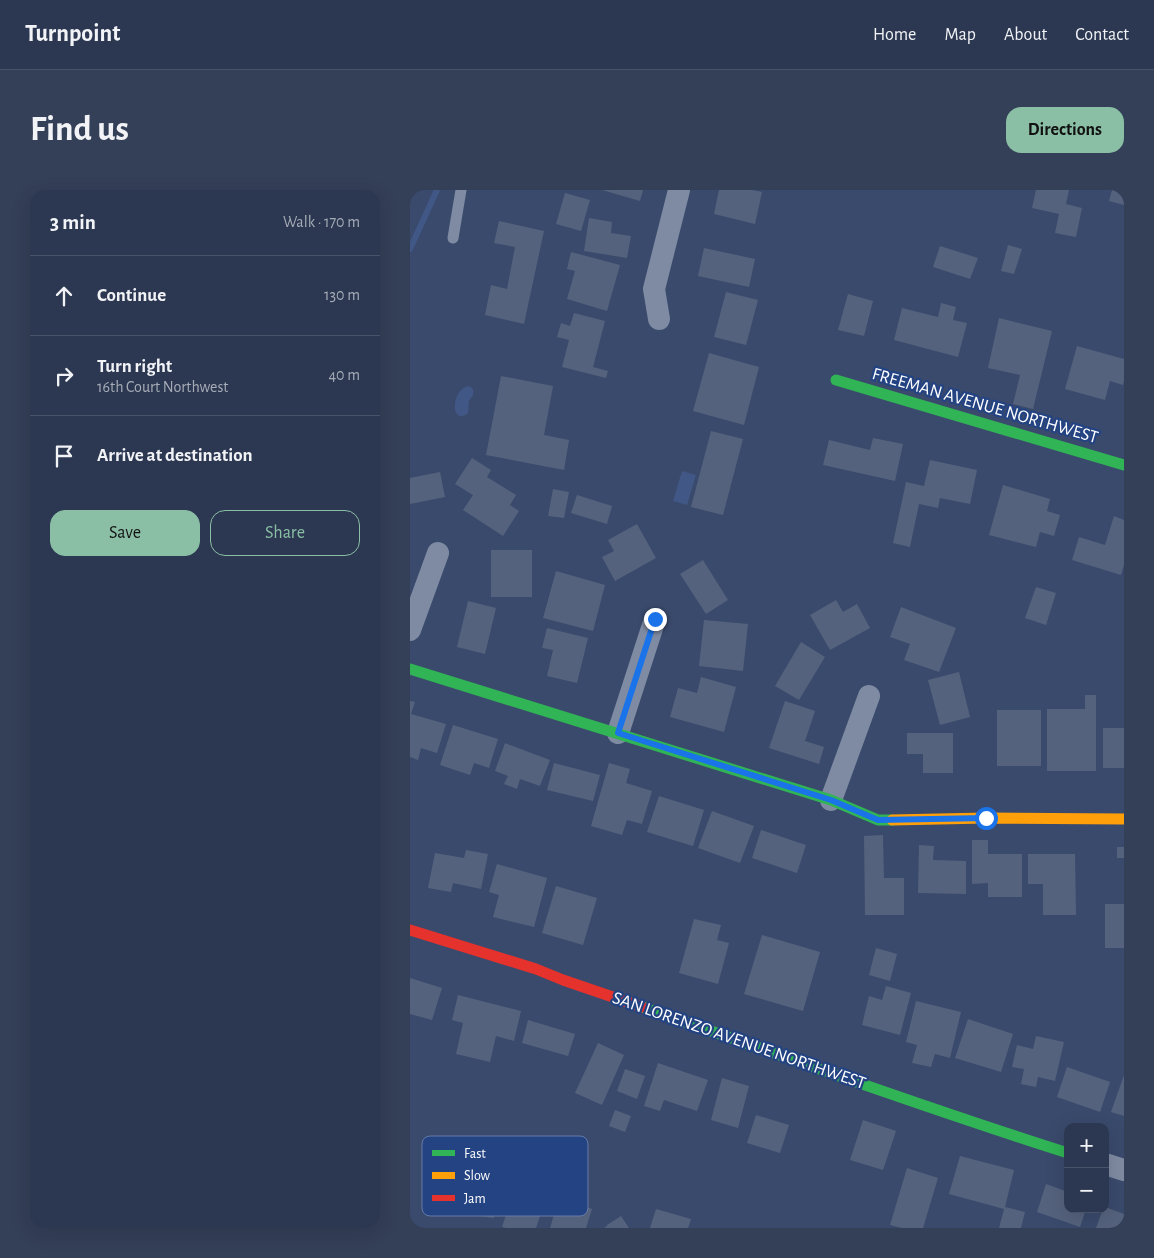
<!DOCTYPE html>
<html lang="en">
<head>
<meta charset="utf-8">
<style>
	body { margin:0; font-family:"Alegreya Sans",sans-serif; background:#343f58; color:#f1f3f6 }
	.controls { position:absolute; right:15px; bottom:15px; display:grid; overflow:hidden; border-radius:10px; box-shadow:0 5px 20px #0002 }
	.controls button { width:45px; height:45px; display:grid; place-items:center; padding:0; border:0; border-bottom:1px solid #485268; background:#2c3851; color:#f1f3f6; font:25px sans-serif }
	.stop { position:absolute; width:15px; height:15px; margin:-11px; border:4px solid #1a73e8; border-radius:50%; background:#fff }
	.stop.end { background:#1a73e8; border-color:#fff; box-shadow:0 1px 5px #0008 }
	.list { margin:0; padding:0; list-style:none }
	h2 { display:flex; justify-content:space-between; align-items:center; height:65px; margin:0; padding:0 20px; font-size:21px }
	h2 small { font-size:16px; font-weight:400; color:#a6acb7 }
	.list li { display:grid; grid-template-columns:32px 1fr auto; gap:15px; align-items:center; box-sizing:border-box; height:80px; padding:0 20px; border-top:1px solid #485268 }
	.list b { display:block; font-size:19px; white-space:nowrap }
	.list p { margin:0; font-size:16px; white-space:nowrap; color:#a6acb7 }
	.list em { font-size:16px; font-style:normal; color:#a6acb7 }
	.actions { display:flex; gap:10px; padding:15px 20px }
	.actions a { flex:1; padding:11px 0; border:1px solid #8abfa5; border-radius:15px; text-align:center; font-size:18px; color:#8abfa5 }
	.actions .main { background:#8abfa5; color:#111 }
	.icon { flex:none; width:28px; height:28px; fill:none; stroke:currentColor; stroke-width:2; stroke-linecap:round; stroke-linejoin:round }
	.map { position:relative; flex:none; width:714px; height:1038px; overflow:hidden; border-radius:15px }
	header { display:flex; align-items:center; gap:30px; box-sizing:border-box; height:70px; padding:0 25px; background:#2c3851; border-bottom:1px solid #485268 }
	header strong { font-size:24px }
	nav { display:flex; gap:28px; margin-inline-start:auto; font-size:18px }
	.intro { display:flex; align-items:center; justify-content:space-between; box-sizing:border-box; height:120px; padding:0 30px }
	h1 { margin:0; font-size:35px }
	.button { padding:12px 22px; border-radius:15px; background:#8abfa5; color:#111; font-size:18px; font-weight:700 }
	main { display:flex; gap:30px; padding:0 30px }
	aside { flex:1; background:#2c3851; border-radius:15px; box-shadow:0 5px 20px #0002 }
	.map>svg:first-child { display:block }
	.water { fill:#415785 }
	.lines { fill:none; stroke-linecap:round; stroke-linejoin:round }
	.stream { stroke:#415785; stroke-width:6 }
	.building { fill:#55627d }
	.lane { stroke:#7f8ba2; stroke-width:11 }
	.street { stroke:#7f8ba2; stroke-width:22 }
	.fast { stroke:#30b455; stroke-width:11 }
	.slow { stroke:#ff9f0a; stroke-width:11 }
	.jam { stroke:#e5322d; stroke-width:11 }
	.route { stroke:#1a73e8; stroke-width:6 }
	.labels { text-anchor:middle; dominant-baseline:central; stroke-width:4.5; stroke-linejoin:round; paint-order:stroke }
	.street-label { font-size:18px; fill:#fff; stroke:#244382 }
	.key { fill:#244382; stroke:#667ba8; stroke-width:1 }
	.key-label { font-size:14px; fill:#fff }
</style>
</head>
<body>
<header>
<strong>Turnpoint</strong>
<nav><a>Home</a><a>Map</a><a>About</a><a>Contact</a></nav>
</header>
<div class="intro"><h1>Find us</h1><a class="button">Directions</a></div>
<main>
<aside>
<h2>3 min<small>Walk · 170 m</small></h2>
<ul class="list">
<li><svg class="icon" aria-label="ahead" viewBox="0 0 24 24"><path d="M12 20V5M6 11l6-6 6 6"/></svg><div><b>Continue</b></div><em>130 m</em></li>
<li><svg class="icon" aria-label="right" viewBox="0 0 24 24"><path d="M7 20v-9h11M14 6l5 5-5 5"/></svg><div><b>Turn right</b><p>16th Court Northwest</p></div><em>40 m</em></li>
<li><svg class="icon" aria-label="arrive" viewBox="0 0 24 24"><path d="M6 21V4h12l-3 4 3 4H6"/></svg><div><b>Arrive at destination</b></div></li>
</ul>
<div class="actions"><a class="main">Save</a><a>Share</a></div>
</aside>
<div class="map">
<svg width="714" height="1038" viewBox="0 0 714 1038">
	<rect width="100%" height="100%" fill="#3a4a6c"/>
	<g class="water">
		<path d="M 58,196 C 63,197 64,200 63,205 L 59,211 L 58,223 C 41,237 40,201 58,196 Z"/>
		<polygon points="272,281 286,285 277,315 263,311"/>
	</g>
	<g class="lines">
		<polyline class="stream" points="0,59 27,0"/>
	</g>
	<g class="building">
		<polygon points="192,0 233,0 230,11"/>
		<polygon points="309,0 342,0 352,2 345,34 304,24"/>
		<polygon points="626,0 659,0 656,14 672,18 666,47 645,43 649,24 622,18"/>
		<polygon points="702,0 714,0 714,15 699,11"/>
		<polygon points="155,3 180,10 171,41 146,34"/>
		<polygon points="179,28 202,32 201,43 221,46 217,68 174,61"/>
		<polygon points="89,31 134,41 114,134 75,125 81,95 97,99 105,57 84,53"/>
		<polygon points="598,55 612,59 604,84 591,81"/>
		<polygon points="530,56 568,68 560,89 523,77"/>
		<polygon points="294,58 345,69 339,97 288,86"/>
		<polygon points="161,62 210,75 197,121 157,109 165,81 157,79"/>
		<polygon points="316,102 348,110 336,155 304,147"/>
		<polygon points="438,104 463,111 454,146 428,140"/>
		<polygon points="531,113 546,117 543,130 557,133 548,167 484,150 492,118 528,127"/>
		<polygon points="164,123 195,131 183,177 198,181 196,188 152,177 159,150 147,147 151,133 160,136"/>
		<polygon points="589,128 642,141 623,219 603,214 610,185 578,178"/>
		<polygon points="667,156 714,169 714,191 713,195 700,191 695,210 655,199"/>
		<polygon points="299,163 349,177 334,235 283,221"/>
		<polygon points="91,186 143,196 134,245 159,250 154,280 76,265"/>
		<polygon points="301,241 333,249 313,325 281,317"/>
		<polygon points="463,248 493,254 485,291 413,275 419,250 460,260"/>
		<polygon points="62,268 81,280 77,287 106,305 100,315 109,321 93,346 53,320 63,305 45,294"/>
		<polygon points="520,270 567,280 560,314 530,308 528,318 509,314 500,357 483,353 496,292 514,296"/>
		<polygon points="30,282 35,307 0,314 0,288"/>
		<polygon points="593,295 640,309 637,321 650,325 644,346 630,342 626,357 579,345"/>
		<polygon points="143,299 159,302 154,328 138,326"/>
		<polygon points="167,305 202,316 197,334 161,323"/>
		<polygon points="704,326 714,330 714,375 711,385 662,370 669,347 695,355"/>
		<polygon points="227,334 246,368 205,391 192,367 204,361 198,350"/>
		<rect x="81" y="360" width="41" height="47"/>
		<polygon points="293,370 318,410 296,424 270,384"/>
		<polygon points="146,381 195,395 183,441 133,428"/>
		<polygon points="626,397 646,403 636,435 615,428"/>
		<polygon points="426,410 433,422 447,414 460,438 420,460 400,425"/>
		<polygon points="58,411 86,418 75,464 47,457"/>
		<polygon points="491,417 546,438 529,482 494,470 500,454 480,447"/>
		<polygon points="294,430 338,434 333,481 289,476"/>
		<polygon points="137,438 178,448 167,493 137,486 143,460 132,458"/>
		<polygon points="391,452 415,467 389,510 365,496"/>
		<polygon points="549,482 560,527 530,535 518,490"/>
		<polygon points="291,487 326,497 314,542 260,527 268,498 287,503"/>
		<polygon points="675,505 686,505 686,581 637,581 637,519 675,519"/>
		<polygon points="0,511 5,512 1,524 36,534 27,563 11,558 8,570 0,567"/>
		<polygon points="375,511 405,521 395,551 414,557 409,574 359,558"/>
		<rect x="587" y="520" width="44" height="56"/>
		<polygon points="43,535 88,549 79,578 64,573 60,585 30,575"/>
		<rect x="693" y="538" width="21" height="40"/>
		<polygon points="497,543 543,543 543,583 513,583 513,564 497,564"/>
		<polygon points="95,553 140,570 130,596 110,589 107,599 94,594 98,586 85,581"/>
		<polygon points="144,573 190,585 183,611 137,600"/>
		<polygon points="199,573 220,579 216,593 242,601 232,634 217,630 212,645 181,636"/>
		<polygon points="249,606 294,620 283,656 237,642"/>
		<polygon points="302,621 344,636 330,673 288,658"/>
		<polygon points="351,640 396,655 387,683 342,668"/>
		<polygon points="473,645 474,688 494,688 494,725 455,725 454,646"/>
		<polygon points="562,650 578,650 578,664 612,664 612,707 578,707 578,693 562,694"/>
		<polygon points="509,655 524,656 523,670 556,671 556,704 508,703"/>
		<rect x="707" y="657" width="7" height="11"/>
		<polygon points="56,660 78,664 71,699 43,693 41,702 18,698 25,663 54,668"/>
		<polygon points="618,664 665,664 666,725 633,725 633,694 618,694"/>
		<polygon points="87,674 137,688 124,737 83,727 89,705 79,702"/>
		<polygon points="146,696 187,708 173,755 132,743"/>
		<rect x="695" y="714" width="19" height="44"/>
		<polygon points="284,729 311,735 307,750 319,753 308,794 269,783"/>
		<polygon points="352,745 410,762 393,821 334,804"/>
		<polygon points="466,758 487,764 480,791 459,785"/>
		<polygon points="0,788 32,798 22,830 0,824"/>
		<polygon points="476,796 501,803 490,845 452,835 459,806 472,810"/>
		<polygon points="48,805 111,821 104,851 86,846 80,872 46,864 53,833 42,830"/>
		<polygon points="506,811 551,822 540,868 525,864 521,877 502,873 507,855 496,852"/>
		<polygon points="558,829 603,844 591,882 545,868"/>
		<polygon points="118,830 165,844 158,866 112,853"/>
		<polygon points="626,846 654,852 645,891 628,887 626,897 611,894 614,879 602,877 607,855 623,859"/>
		<polygon points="188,853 214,865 192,915 165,903"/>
		<polygon points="248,873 298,890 287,921 254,910 250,921 234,916"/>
		<polygon points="657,877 700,892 690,922 647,907"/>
		<polygon points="215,879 235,886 227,909 207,901"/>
		<polygon points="714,885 714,926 701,922"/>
		<polygon points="312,888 339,896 328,938 301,930"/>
		<polygon points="205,920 221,926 215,942 199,936"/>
		<polygon points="346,925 379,935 370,963 337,953"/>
		<polygon points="453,930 486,941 473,980 440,970"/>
		<polygon points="550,966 604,980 595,1017 615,1022 611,1038 589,1038 594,1019 539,1004"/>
		<polygon points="497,978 528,988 513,1038 492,1038 480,1035"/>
		<polygon points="29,986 89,995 84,1028 24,1020"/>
		<polygon points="636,994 658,1002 658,1019 676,1019 670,1037 627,1022"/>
		<polygon points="103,1004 134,1014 126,1038 96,1038 92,1037"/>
		<polygon points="149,1008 182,1019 176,1038 140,1038"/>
		<polygon points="695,1017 714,1024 714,1038 686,1038 693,1019 695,1019"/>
		<polygon points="246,1019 281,1029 278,1038 240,1038"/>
		<polygon points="211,1026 219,1038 194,1038 197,1036 197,1035"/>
	</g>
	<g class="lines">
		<polyline class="lane" points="43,48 51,0"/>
		<g class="street">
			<polyline points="249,129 244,99 269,0"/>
			<polyline points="0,440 28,363"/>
			<polyline points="208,543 245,429"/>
			<polyline points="421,610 459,506"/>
			<polyline points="695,974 714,980"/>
		</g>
		<g class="fast">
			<polyline points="426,190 714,275"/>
			<polyline points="0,479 421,610 468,630 482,630"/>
			<path d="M 232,817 C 374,866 515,918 658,963"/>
		</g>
		<polyline class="slow" points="482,630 576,628 714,629"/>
		<polyline class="jam" points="0,740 126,779 153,790 232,817"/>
	</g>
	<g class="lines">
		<polyline class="route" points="245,429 208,543 421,610 468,630 576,628"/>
	</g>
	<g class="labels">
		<g class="street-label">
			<text transform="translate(575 216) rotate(16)">FREEMAN AVENUE NORTHWEST</text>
			<text transform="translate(329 851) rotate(19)">SAN LORENZO AVENUE NORTHWEST</text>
		</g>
	</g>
	<rect x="12" y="946" width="166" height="80" rx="8" class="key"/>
	<rect x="22" y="960" width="23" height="6" fill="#30b455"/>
	<rect x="22" y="982" width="23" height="7" fill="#ff9f0a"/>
	<rect x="22" y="1005" width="23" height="6" fill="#e5322d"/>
	<g class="key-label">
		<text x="54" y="968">Fast</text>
		<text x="54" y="990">Slow</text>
		<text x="54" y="1013">Jam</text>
	</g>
</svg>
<div class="controls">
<button>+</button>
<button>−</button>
</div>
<div class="stop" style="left:576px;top:628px"></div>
<div class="stop end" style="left:245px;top:429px"></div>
</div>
</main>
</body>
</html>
